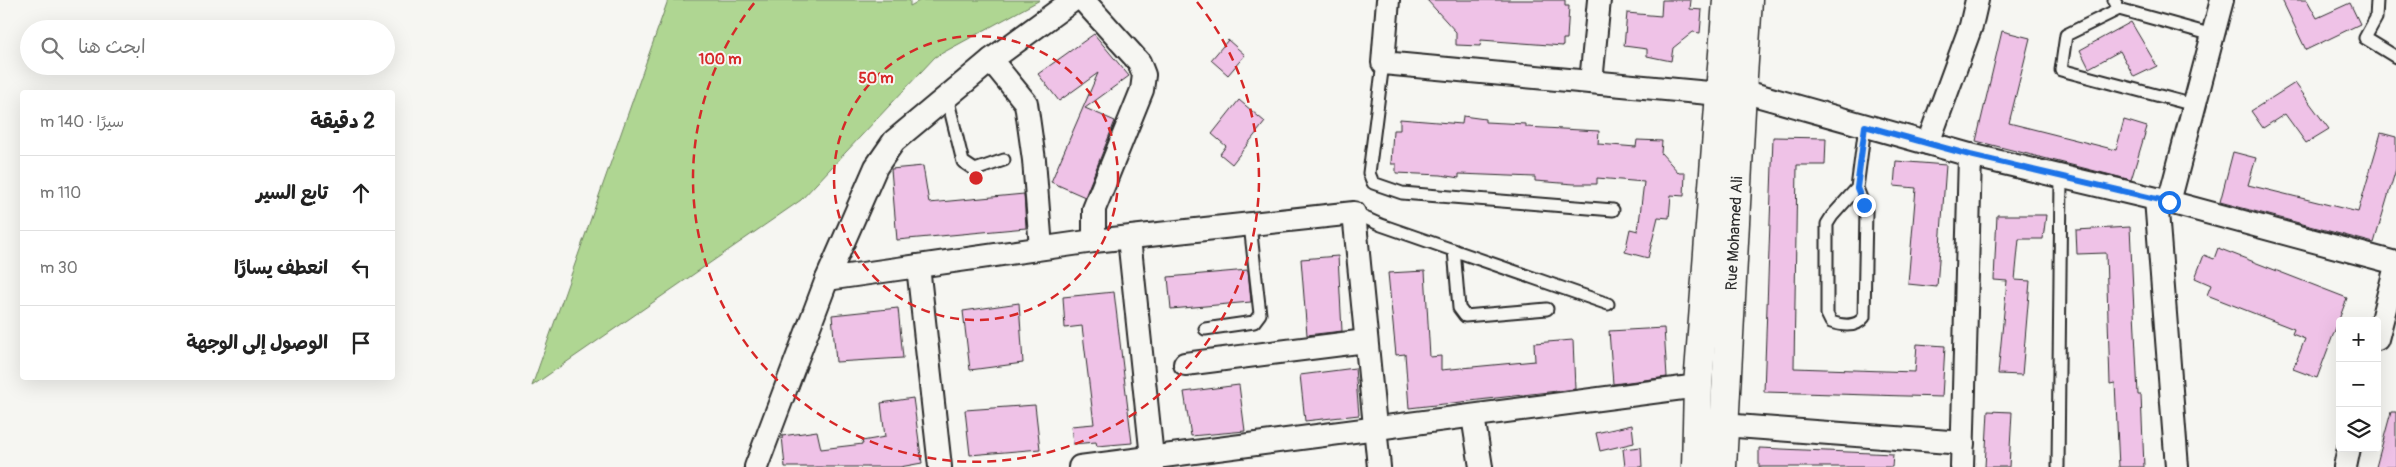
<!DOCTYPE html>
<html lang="ar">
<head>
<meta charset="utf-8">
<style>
	body { margin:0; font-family:Pangolin,"Playpen Sans Arabic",sans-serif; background:#f2f2f2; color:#222; direction:rtl }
	.controls { position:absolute; right:15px; bottom:15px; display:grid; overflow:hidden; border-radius:5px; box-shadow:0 5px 20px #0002 }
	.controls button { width:45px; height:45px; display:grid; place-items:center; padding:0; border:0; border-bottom:1px solid #e0e0e0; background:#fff; color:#222; font:25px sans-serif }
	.stop { position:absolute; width:15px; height:15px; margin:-11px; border:4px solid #1a73e8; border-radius:50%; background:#fff }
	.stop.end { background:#1a73e8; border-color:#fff; box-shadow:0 1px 5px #0008 }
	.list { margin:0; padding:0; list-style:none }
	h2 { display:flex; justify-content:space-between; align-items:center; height:65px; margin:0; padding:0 20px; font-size:21px }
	h2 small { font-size:16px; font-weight:400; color:#767676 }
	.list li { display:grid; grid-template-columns:32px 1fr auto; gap:15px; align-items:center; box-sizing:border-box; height:75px; padding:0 20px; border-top:1px solid #e0e0e0 }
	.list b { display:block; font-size:19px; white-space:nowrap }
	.list em { font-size:16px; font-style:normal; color:#767676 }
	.icon { flex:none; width:28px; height:28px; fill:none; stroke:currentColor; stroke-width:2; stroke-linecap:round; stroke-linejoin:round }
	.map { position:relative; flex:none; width:2396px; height:467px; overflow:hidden; direction:ltr }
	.search { position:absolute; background:#fff; box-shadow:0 5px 20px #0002; left:20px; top:20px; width:375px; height:55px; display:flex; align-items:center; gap:12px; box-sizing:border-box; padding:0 18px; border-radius:28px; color:#767676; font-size:19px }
	.panel { position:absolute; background:#fff; box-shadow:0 5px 20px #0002; left:20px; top:90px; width:375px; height:290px; border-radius:5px; direction:rtl }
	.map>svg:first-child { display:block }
	.green { fill:#afd692; stroke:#6d805e }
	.building { fill:#efc2e7; stroke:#2b2b2b }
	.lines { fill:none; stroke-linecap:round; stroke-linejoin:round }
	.lane-casing { stroke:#2b2b2b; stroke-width:15 }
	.street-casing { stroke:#2b2b2b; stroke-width:26 }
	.secondary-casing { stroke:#2b2b2b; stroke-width:31 }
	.lane { stroke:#f6f6f2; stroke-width:11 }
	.street { stroke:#f6f6f2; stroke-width:22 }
	.secondary { stroke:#f6f6f2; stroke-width:28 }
	.route { stroke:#1a73e8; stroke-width:6 }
	.ring { fill:none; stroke:#d62828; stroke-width:2.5; stroke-dasharray:9 6 }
	.labels { text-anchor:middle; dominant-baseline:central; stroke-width:4; stroke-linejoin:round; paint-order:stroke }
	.street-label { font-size:16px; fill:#2b2b2b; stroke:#f6f6f2 }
	.centre { fill:#d62828; stroke:#f6f6f2; stroke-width:2.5 }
	.ring-label { font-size:15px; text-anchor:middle; font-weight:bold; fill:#d62828; stroke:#f6f6f2; stroke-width:4; stroke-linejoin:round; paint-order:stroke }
</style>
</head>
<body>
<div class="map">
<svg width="2396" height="467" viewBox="0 0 2396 467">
	<rect width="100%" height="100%" fill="#f6f6f2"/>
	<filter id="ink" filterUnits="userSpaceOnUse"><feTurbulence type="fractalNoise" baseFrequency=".02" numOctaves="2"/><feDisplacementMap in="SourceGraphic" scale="10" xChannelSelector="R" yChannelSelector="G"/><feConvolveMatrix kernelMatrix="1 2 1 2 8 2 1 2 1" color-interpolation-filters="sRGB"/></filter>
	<g filter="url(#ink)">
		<polygon class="green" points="668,0 910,0 910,6 921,0 1040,0 935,57 801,200 532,386"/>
		<g class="building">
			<polygon points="1427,0 1565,0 1565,6 1569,6 1567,39 1563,39 1563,46 1481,40 1480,46 1456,45 1456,32"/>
			<polygon points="1662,0 1691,0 1690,9 1702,10 1700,33 1693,32 1673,48 1671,61 1647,56 1647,49 1624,46 1627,13 1661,16"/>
			<polygon points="2282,0 2307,0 2317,18 2350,3 2360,24 2306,50"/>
			<polygon points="2131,22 2157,66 2134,77 2120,51 2089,68 2080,50"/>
			<polygon points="2002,31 2030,38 2009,123 2116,150 2124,120 2147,127 2131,180 1976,141"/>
			<polygon points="1094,34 1129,76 1085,108 1115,121 1085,197 1051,182 1098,73 1059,101 1038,74"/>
			<polygon points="1228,40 1245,55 1228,75 1211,60"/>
			<polygon points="2295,83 2329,129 2306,143 2285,114 2263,128 2251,111"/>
			<polygon points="1239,100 1265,122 1232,164 1220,154 1226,146 1212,134"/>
			<polygon points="1463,116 1485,119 1485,122 1526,124 1526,127 1599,131 1598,144 1636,147 1637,140 1662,141 1661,153 1679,173 1685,173 1684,196 1671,195 1669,218 1658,217 1648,258 1625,252 1630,229 1638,231 1644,182 1597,178 1597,184 1574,184 1535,181 1535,177 1459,174 1459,178 1441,175 1396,173 1396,164 1391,164 1393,130 1400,130 1400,119 1462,124"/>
			<polygon points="2381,133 2396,137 2396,169 2374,243 2220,202 2233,152 2256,158 2248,185 2358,212"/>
			<polygon points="1773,137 1826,138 1825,165 1797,165 1794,368 1915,372 1917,344 1945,346 1942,397 1764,392"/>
			<polygon points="1896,161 1946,165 1937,287 1908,284 1916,188 1894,186"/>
			<polygon points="923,166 929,203 1024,194 1026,228 897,240 891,169"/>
			<polygon points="1997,215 2046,215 2043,239 2019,239 2015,280 2030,281 2022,375 1998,374 2007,281 1994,280"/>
			<polygon points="2130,227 2138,395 2141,395 2144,467 2119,467 2115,383 2110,384 2106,253 2077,254 2076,230"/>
			<polygon points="2218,248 2347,298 2317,378 2293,369 2305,339 2292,334 2294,329 2207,295 2211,285 2195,278 2204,255 2214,259"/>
			<polygon points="1338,256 1342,331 1307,335 1301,259"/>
			<polygon points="1248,270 1251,302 1171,309 1168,277"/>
			<polygon points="1425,271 1430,357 1441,356 1441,370 1535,361 1534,343 1573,340 1575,389 1409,408 1405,354 1396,355 1388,273"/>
			<polygon points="1114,292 1132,443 1097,446 1096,442 1073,444 1071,426 1094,424 1082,326 1065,328 1063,297"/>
			<polygon points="1019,303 1023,363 970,370 963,311"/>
			<polygon points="898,308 903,358 836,362 832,315"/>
			<polygon points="1664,328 1667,377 1613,384 1609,331"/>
			<polygon points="1355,368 1359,415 1305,421 1300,375"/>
			<polygon points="1239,385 1245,431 1191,436 1184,392"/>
			<polygon points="913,398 922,463 900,467 785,467 782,436 817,431 821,449 863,444 862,441 885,437 881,403"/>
			<polygon points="1035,405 1040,449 970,455 965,410"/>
			<polygon points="1988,411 2012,412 2009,467 1985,467"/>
			<polygon points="2391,412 2396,412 2396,467 2376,467"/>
			<polygon points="1632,425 1634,443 1600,451 1596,433"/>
			<polygon points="1641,447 1642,467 1625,467 1623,449"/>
			<polygon points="1759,448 1893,454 1892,467 1759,467"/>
		</g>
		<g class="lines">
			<defs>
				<g id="lane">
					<polyline points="2114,0 2119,9 2213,35"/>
					<polyline points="2377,0 2376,18 2365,38 2396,57"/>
					<polyline points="2119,9 2066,35 2061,70 2194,105"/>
					<polyline points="1383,63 1369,173 1373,183 1402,193 1613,210"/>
					<polyline points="947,97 963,162 975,170 1004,160"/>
					<path d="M 1857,188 L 1832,216 L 1827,224 L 1827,314 L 1831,322 C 1843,326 1856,328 1864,317 L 1866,211 L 1857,188 L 1865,126"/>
					<polyline points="1354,213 1381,225 1608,304"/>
					<polyline points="1454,250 1459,308 1465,316 1547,309"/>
					<polyline points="1205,329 1254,322 1260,314 1250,225"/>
					<polyline points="2058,467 2061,178"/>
				</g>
				<g id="street">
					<polyline points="1083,0 1139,62 1144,75 1142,90 1094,209 1094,241"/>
					<polyline points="1388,0 1383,63 1720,94 1742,91 1970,155 2169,202 2396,263"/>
					<polyline points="991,60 1026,103 1034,160 1041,248"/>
					<polyline points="1591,82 1599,0"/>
					<polyline points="1928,143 1971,26 1977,0"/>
					<polyline points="2156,199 2177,467"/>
					<polyline points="2169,202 2222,0"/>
					<polyline points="1129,238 1153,467"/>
					<polyline points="918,266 940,467"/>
					<polyline points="827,279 1094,241 1354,213 1379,467"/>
					<polyline points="2377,339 2396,266"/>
					<polyline points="1185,364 1366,341"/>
					<polyline points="1473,416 1481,467"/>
					<polyline points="1723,425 1963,443"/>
					<polyline points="756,467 827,279 876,167 894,141 991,60 1073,0"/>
					<polyline points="1080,467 1698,386"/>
					<polyline points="1962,467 1970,155"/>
					<polyline points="2345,467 2349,448"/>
				</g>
				<g id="secondary">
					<polyline points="1696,467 1698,386 1727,0"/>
					<path id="s1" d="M 1722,467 L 1742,91 L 1748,0"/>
				</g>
			</defs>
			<use href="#lane" class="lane-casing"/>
			<use href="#street" class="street-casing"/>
			<use href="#secondary" class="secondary-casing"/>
			<use href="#lane" class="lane"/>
			<use href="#street" class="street"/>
			<use href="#secondary" class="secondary"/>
		</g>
	</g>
	<g class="lines" filter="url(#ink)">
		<polyline class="route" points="1864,205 1857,188 1865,126 1970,155 2169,202"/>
	</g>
	<g class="ring">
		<circle cx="976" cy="178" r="142"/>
		<path d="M1197 2A283 283 0 1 1 755 2"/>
	</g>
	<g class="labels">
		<g class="street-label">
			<text stroke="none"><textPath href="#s1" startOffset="234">Rue Mohamed Ali</textPath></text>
		</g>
	</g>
	<circle cx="976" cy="178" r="8" class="centre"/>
	<g class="ring-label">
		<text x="720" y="64">100 m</text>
		<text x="876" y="83">50 m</text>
	</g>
</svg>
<div class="controls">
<button>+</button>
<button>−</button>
<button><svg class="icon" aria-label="layers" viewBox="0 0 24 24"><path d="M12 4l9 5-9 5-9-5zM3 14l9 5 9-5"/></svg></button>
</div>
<div class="stop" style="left:2169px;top:202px"></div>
<div class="stop end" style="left:1864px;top:205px"></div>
<div class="search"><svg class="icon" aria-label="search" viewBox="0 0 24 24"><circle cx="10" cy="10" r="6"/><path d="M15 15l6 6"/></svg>ابحث هنا</div>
<section class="panel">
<h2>2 دقيقة<small>سيرًا · 140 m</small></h2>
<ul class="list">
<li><svg class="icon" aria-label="ahead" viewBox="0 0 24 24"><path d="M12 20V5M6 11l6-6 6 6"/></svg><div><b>تابع السير</b></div><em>110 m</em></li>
<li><svg class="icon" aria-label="left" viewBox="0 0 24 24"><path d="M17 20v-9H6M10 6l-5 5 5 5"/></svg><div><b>انعطف يسارًا</b></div><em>30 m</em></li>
<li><svg class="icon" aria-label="arrive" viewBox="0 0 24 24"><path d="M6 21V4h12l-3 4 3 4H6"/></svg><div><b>الوصول إلى الوجهة</b></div></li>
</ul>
</section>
</div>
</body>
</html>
